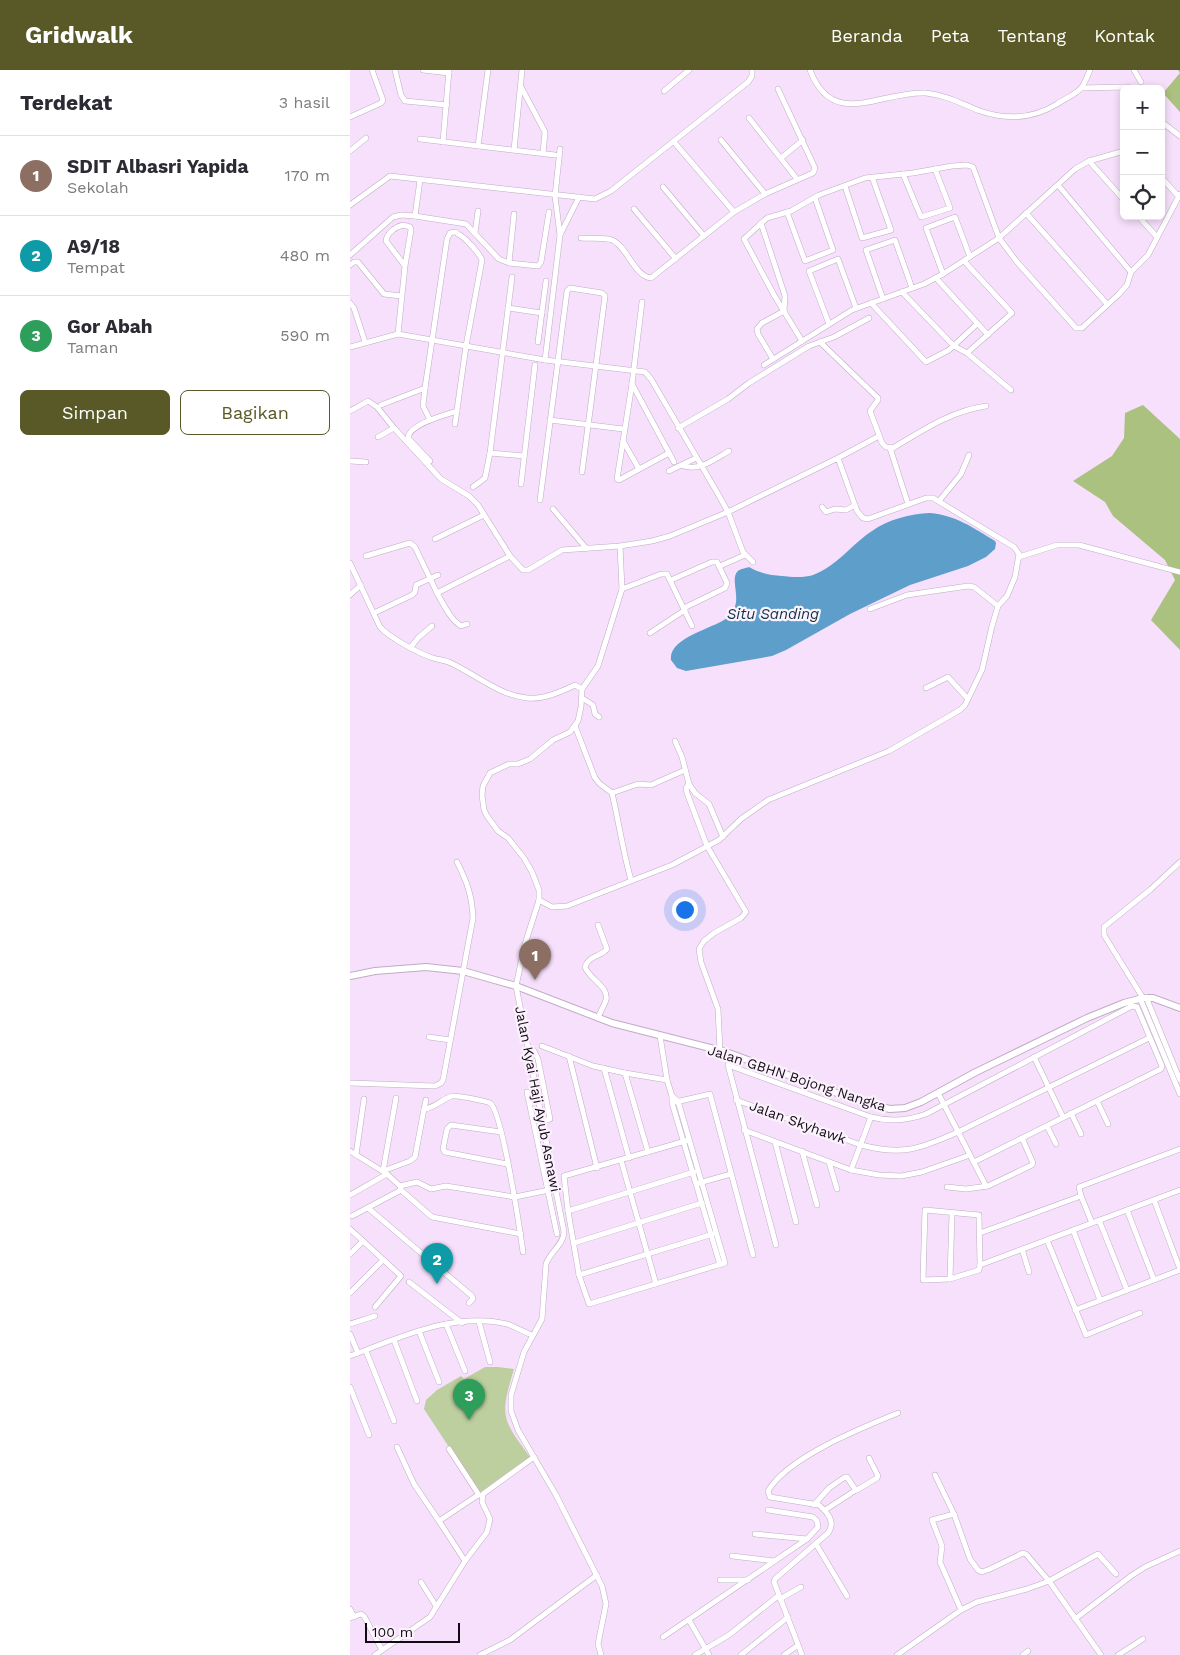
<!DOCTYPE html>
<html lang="id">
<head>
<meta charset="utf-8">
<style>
	body { margin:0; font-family:"Work Sans",sans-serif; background:#f7f7f7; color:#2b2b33 }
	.controls { position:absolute; right:15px; top:15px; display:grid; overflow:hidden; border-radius:8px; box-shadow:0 2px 8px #0003 }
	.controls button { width:45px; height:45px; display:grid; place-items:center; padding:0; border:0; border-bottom:1px solid #e1e1e2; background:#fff; color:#2b2b33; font:25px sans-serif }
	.scale { position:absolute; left:15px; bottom:12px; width:95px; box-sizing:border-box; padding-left:5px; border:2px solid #120b14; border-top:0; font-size:14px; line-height:18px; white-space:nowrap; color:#120b14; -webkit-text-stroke:4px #fbf2fd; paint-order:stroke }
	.you { position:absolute; left:334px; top:839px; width:18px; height:18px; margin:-12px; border:4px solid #fff; border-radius:50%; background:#1a73e8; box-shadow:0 0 0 8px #1a73e833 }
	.badge { display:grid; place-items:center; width:32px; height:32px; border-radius:50%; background:#585926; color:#fff; font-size:16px; font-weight:700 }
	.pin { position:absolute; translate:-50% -41px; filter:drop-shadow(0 1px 2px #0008) }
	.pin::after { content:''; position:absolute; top:26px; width:18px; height:15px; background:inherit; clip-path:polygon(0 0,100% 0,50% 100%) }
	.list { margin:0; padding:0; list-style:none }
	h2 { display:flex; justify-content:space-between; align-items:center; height:65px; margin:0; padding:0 20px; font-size:21px }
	h2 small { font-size:16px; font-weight:400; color:#7c7c81 }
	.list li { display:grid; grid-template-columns:32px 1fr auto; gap:15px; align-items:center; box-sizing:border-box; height:80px; padding:0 20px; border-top:1px solid #e1e1e2 }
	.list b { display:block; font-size:19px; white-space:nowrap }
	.list p { margin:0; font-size:16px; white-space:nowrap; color:#7c7c81 }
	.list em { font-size:16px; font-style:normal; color:#7c7c81 }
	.actions { display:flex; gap:10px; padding:15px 20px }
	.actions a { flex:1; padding:11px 0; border:1px solid #585926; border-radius:8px; text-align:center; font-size:18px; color:#585926 }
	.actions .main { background:#585926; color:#fff }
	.icon { flex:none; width:28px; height:28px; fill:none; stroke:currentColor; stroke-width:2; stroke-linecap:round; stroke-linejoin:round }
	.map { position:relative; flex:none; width:830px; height:1585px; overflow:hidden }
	header { display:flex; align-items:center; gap:30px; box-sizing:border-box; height:70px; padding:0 25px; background:#585926; color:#fff }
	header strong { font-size:24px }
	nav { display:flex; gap:28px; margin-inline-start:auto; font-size:18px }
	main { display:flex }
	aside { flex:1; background:#fff }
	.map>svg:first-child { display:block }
	.green { fill:#bdcf9e }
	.forest { fill:#aac17f }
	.water { fill:#5d9fca }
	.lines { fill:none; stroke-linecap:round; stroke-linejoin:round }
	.minor-casing { stroke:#c1abc5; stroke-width:6 }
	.tertiary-casing { stroke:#c1abc5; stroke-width:8 }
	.minor { stroke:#fff; stroke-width:5 }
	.tertiary { stroke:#fff; stroke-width:6 }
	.labels { text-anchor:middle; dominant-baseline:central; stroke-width:4.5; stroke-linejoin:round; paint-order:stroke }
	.street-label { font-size:14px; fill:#120b14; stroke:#fbf2fd }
	.water-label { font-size:15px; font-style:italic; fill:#123043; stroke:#fbf2fd }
</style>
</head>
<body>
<header>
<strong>Gridwalk</strong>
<nav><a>Beranda</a><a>Peta</a><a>Tentang</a><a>Kontak</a></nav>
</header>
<main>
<aside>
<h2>Terdekat<small>3 hasil</small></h2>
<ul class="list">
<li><span class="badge" style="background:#8d6e63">1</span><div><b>SDIT Albasri Yapida</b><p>Sekolah</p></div><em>170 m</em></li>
<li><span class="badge" style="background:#0f9aa8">2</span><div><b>A9/18</b><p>Tempat</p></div><em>480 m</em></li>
<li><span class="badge" style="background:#2e9e5b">3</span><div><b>Gor Abah</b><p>Taman</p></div><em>590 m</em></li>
</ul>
<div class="actions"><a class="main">Simpan</a><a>Bagikan</a></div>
</aside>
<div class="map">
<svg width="830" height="1585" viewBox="0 0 830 1585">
	<rect width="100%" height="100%" fill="#f6e0fb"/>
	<path class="green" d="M 135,1297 L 148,1297 L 164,1299 C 150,1346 151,1348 180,1387 L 129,1423 L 74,1339 L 76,1330 L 87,1320 L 111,1306 L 114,1309 Z"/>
	<g class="forest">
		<polygon points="828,0 830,0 830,42 813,23 830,3"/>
		<polygon points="793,335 830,369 830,580 801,550 825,510 815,490 763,446 755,432 723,411 762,386 774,368 775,343"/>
	</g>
	<path class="water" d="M 580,443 C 605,445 624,458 645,471 L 646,473 L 645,479 L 636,487 L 618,496 L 560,515 L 500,544 L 436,580 L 422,586 L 336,601 L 327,598 L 321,590 C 318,568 362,559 377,548 C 396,533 378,510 388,501 C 390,499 396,498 399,497 C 409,503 420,505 432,506 C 441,507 454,508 463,505 C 486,497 502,474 522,461 C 539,449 560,444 580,443 Z"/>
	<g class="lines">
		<defs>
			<g id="minor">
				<polyline points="45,0 51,25 55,31 97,35"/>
				<polyline points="73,0 99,3"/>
				<path d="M 460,0 C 483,61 532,20 576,23 C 596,25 612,34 630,41 C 657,50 683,49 707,34 C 714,29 727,24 732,17 C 735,12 738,5 740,0"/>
				<polyline points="784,0 791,12"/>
				<polyline points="171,17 195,62 193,83"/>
				<polyline points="731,18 776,17 784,19"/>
				<polyline points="314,21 339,0"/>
				<polyline points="0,47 31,33 33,30 22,0"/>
				<polyline points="399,48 447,109"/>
				<polyline points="811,50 813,53 830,66"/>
				<polyline points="70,69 205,85"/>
				<polyline points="371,70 415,124"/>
				<polyline points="93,72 99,0"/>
				<polyline points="324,72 384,142"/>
				<polyline points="128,76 138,0"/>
				<polyline points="164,80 172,0"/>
				<polyline points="0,81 16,68"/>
				<polyline points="431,88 453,70"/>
				<polyline points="739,91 774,130"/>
				<polyline points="553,104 571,147 600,138 585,99"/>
				<polyline points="811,107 829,127"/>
				<polyline points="708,115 781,202"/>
				<polyline points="495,116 512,168 541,160 522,107"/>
				<polyline points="313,117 354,166"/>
				<polyline points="0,135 40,106 245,129 261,121 398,12 402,6 402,0"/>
				<polyline points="284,139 326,189"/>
				<polyline points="437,142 455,191 483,180 465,128"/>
				<polyline points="676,143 757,234"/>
				<polyline points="65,146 70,110"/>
				<polyline points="788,146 807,167"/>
				<polyline points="411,153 435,226 434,241 412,253 407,259 408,264 423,289"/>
				<polyline points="125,163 128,141"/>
				<polyline points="210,165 229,127"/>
				<path d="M 231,168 C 240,169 254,167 262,170 C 277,176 284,206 301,208 L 384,142 L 415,124 L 463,103 L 465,98 L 428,19"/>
				<polyline points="0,185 43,147 51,145 65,146 116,154 149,189 159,193 188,196 191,192 199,142"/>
				<polyline points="614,191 662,243 617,283 661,320"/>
				<polyline points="159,193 164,144"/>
				<polyline points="0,195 4,192 8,192 34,224 51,226"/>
				<polyline points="593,204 576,158 605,147 620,187"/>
				<polyline points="586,208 638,265"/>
				<polyline points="552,222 604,276 617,283"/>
				<polyline points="533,229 516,180 545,170 562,218"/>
				<polyline points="292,232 282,314 267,409 269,410 319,383"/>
				<polyline points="0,233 4,238 15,272"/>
				<polyline points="521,233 576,292 599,280 627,254"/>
				<polyline points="158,238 192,243"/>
				<polyline points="479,254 459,201 488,189 506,238"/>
				<path d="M 48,264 L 55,196 L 61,160 L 60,157 L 53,155 C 45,157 37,163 36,171 L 55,196"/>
				<polyline points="452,271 424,225 394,169 417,148 441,141 469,125 515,108 563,103 602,96 617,95 623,97 649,168 667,192 726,258 732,258 768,225 777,215 781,202 798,185 830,124"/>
				<polyline points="188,272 196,211"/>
				<path d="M 470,272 L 528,328 L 528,330 L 520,341 L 532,373 L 536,377 L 543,378 C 573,360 601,341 636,336"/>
				<polyline points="0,277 48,264 195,290 295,302 301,309 368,424 378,442 393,482 403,492"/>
				<polyline points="195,290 210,165 205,126 210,79"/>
				<polyline points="414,295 502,240 574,214 593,204 649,168 725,99 739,91 774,81"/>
				<polyline points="282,314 324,392"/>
				<polyline points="31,335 75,318"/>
				<polyline points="0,341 18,331 27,337 44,358 91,409 119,426 128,435 160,486 173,500 178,500 212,480 270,476 302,471 320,466 378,442 488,388 507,441 513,448 518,449 576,428 583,428 664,477 669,484 665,507 657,526 648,536 642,556 632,600 615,635 610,640 539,681 418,730 391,749 369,770 322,795 217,836 202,837 189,830"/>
				<path d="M 80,350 L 73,336 L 75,318 L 97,169 L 100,163 C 104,162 105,161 108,164 C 115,167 129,183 132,190 L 116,276 L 105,354"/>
				<polyline points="200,350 273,359"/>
				<polyline points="328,358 378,329 399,313 459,276 484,267 519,248"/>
				<polyline points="28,367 44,358"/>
				<polyline points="273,371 289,399"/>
				<polyline points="540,378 558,434"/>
				<polyline points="140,383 174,386"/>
				<polyline points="488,388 529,366"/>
				<polyline points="0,391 16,392"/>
				<path d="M 80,391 L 58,368 C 59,354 95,345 107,341"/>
				<path d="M 332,395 C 347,403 365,389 379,381"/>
				<polyline points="319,401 346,388"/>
				<polyline points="171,414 185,295"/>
				<polyline points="123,417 135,408 140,383 162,207"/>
				<polyline points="190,430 217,221 220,218 252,223 255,226 232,402"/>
				<polyline points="589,431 611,404 619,385"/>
				<polyline points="472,437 476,442 485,439 496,440 505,435"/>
				<polyline points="203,439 236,478"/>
				<polyline points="85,469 134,445"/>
				<polyline points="16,486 60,473 65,477 87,523 160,486"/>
				<polyline points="669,487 707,475 729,475 830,502"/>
				<path d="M 0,493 L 30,557 C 40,568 68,583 83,588 C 89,590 95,590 101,593 C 126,605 149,625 177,628 C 193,630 211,622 225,615 L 232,619"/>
				<polyline points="370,496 395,485"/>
				<polyline points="321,510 362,492 367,492 377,513 375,518 334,538"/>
				<polyline points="272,519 311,504 317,504 342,556"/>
				<path d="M 87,523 C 94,535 100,549 111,556 L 117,554"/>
				<polyline points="0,525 11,515"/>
				<polyline points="520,539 557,525 618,516 624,517 648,536"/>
				<polyline points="24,543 62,525 65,522 66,515 88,505"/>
				<polyline points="300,563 335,540"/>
				<polyline points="61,577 68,568 82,556"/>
				<polyline points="576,618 598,607 618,629"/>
				<polyline points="232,628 243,635 245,644 249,647"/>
				<polyline points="225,656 245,708 250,714 262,723 288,714 301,715 335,700"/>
				<polyline points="325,671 332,687 339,714 345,723 359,734 373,767"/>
				<polyline points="339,714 336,718 337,723 357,776 396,842 391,848 364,863 354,871 349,879 351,892 368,939 370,981"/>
				<path d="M 262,723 C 269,753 273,782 281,810"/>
				<path d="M 248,855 L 257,879 C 250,887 238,886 235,897 C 239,909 259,916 256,930 C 254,936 250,942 248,948"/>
				<polyline points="796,927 830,1010"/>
				<polyline points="790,928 830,1024"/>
				<polyline points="793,928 754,865 754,857 801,819 830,792"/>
				<polyline points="310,966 317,1010 322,1026 322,1033 370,1195"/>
				<polyline points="79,967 100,970"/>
				<polyline points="192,976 243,996 275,1003 317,1010"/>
				<polyline points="179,977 184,981 188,989 200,1049 193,1051"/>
				<polyline points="219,986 247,1098"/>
				<polyline points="684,987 713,1047"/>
				<polyline points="254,998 279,1088"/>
				<polyline points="275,1003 298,1082"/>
				<path d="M 0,1013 L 85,1016 L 91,1013 L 93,1010 L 123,848 C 122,825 117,812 107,792"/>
				<polyline points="177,1022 207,1164"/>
				<polyline points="588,1023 636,1116"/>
				<polyline points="322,1026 328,1031 375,1193 239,1234 229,1205 218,1141 214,1106 339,1070"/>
				<path d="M 386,1030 L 511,1075 C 552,1086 570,1079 608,1062 L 799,968"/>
				<polyline points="747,1031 758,1054"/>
				<polyline points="326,1032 360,1024 403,1185"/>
				<polyline points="74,1039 76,1030"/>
				<polyline points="721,1043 731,1064"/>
				<polyline points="697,1056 706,1074"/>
				<polyline points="394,1060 501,1100 529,1105 551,1106 572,1102 620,1085"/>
				<polyline points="151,1062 101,1055 97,1059 93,1079 95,1082 157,1094"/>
				<polyline points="425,1072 446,1152"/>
				<polyline points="0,1081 37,1104 50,1116 67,1112 81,1119 96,1116 165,1127 204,1119"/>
				<polyline points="452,1081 467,1135"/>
				<polyline points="6,1085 14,1029"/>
				<polyline points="271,1090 306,1214"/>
				<polyline points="479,1092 487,1119"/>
				<polyline points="501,1100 521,1047"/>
				<path d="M 33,1101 L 60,1091 L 65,1087 L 74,1039 C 85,1038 92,1029 102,1026 C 106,1025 136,1031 140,1033 C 152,1040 170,1161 173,1182"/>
				<polyline points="33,1101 46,1028"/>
				<polyline points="349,1113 381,1104"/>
				<polyline points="50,1116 51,1120 82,1147 171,1164"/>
				<polyline points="597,1117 616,1119 638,1116 682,1095 683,1093 672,1068"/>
				<polyline points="0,1125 37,1104"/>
				<polyline points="731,1126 742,1153"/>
				<polyline points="804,1130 830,1199"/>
				<polyline points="18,1138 122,1226 123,1229 119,1233"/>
				<polygon points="575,1140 629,1145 630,1195 629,1200 600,1209 573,1210"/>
				<polyline points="777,1140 804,1210"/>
				<polyline points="218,1141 344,1102"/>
				<polyline points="2,1146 51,1120"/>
				<polyline points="749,1150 777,1220"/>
				<polyline points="0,1159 51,1206 25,1237"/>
				<polyline points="723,1160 750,1230"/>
				<polyline points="630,1163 731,1126 729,1117 830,1079"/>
				<polyline points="697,1170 736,1265 790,1243"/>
				<polyline points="224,1173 352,1133"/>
				<path d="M 426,1175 L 378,995 L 521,1047 C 540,1052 557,1051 576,1044 L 782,936 L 787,937 L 812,996 L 811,999 L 624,1092"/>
				<polyline points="672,1179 679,1202"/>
				<polyline points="0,1184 13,1171"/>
				<polyline points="630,1195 830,1120"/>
				<polyline points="229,1205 363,1164"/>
				<polyline points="600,1209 602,1143"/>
				<polyline points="59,1212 112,1253"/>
				<polyline points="0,1223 33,1190"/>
				<polyline points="725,1240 830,1200"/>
				<polyline points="129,1252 140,1292"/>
				<polyline points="0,1254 25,1246"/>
				<polyline points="96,1254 115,1301"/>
				<polyline points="69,1261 89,1312"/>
				<polyline points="0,1264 8,1283"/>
				<polyline points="44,1270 67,1331"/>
				<polyline points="16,1281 44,1351"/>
				<path d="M 0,1286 C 49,1268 104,1241 157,1254 C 166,1257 174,1262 182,1265"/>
				<polyline points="0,1317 19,1365"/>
				<polyline points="47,1377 64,1414 89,1451 128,1425"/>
				<polyline points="99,1379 129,1425"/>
				<polyline points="585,1405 604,1444 620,1489 628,1500 632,1502 640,1499 673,1483 676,1484 699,1511 748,1484 766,1504"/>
				<polyline points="464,1435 479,1418 495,1407 497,1407 505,1419 507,1420 527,1408 528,1406 519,1388"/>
				<polyline points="475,1440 506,1420"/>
				<polyline points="604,1444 582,1450 592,1476 590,1492 611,1540"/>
				<polyline points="89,1451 115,1491"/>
				<polyline points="405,1464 457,1469"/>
				<polyline points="466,1474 497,1526"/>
				<polyline points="382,1486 424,1491"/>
				<polyline points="370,1510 398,1510"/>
				<polyline points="71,1512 86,1536"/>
				<polyline points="430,1529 451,1517"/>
				<polyline points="0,1539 4,1547"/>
				<polyline points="0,1548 11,1544 14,1546 32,1580"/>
				<polyline points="725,1549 781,1506 795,1497 830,1481"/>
				<polyline points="339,1550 359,1585"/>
				<polyline points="313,1567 457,1469 468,1457 467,1451 463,1447 418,1440"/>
				<polyline points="25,1585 80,1547 115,1491 137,1462 140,1449 132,1432 133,1424 184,1387"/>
				<polyline points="130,1585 160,1570 247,1505"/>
				<path d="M 251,1585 L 248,1574 L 256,1534 L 252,1516 L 206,1425 L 168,1360 L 161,1341 L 161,1325 L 174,1282 L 192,1249 L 196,1194 C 200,1182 214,1174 214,1162 L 166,916 L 175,874 L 189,830 L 189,820 L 182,802 L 174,788 L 158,768 L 148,761 L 137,746 L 134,740 L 132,725 L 133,716 L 140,703 L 159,694 L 168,694 L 180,689 L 203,670 L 220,662 L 228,651 L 231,637 L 232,619 L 248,596 L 272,519 L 270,476"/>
				<polyline points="345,1585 379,1565 428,1526"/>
				<polyline points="391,1585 438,1547"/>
				<polyline points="434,1585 447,1576"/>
				<path d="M 452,1585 L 424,1512 L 425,1509 L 478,1463 C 486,1452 478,1443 469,1435 L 420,1427 L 418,1421 C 438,1387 511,1358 548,1343"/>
				<polyline points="547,1585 611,1540 627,1532 677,1519 699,1511 751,1585"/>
				<polyline points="673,1585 678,1581"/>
				<polyline points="768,1585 793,1569"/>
			</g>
			<polyline id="tertiary" points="0,906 25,901 76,897 113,901 166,916 262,953 376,982 511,1032 540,1039 555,1038 571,1032 626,1002 737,948 774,933 793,928 803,928 830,938"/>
		</defs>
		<use href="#minor" class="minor-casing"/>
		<use href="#tertiary" class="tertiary-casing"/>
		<use href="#minor" class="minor"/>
		<use href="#tertiary" class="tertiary"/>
	</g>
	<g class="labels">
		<g class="street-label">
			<text transform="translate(447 1008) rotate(18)">Jalan GBHN Bojong Nangka</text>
			<text transform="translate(188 1029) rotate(79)">Jalan Kyai Haji Ayub Asnawi</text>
			<text transform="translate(448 1052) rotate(20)">Jalan Skyhawk</text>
		</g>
		<g class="water-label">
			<text x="423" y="544">Situ Sanding</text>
		</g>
	</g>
</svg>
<div class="controls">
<button>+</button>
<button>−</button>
<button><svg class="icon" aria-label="locate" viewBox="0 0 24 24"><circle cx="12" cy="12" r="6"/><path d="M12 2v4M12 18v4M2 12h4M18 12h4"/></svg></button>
</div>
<div class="scale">100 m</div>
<div class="you"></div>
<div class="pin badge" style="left:185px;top:910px;background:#8d6e63">1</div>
<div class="pin badge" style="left:87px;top:1214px;background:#0f9aa8">2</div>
<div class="pin badge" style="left:119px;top:1350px;background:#2e9e5b">3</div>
</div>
</main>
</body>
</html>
